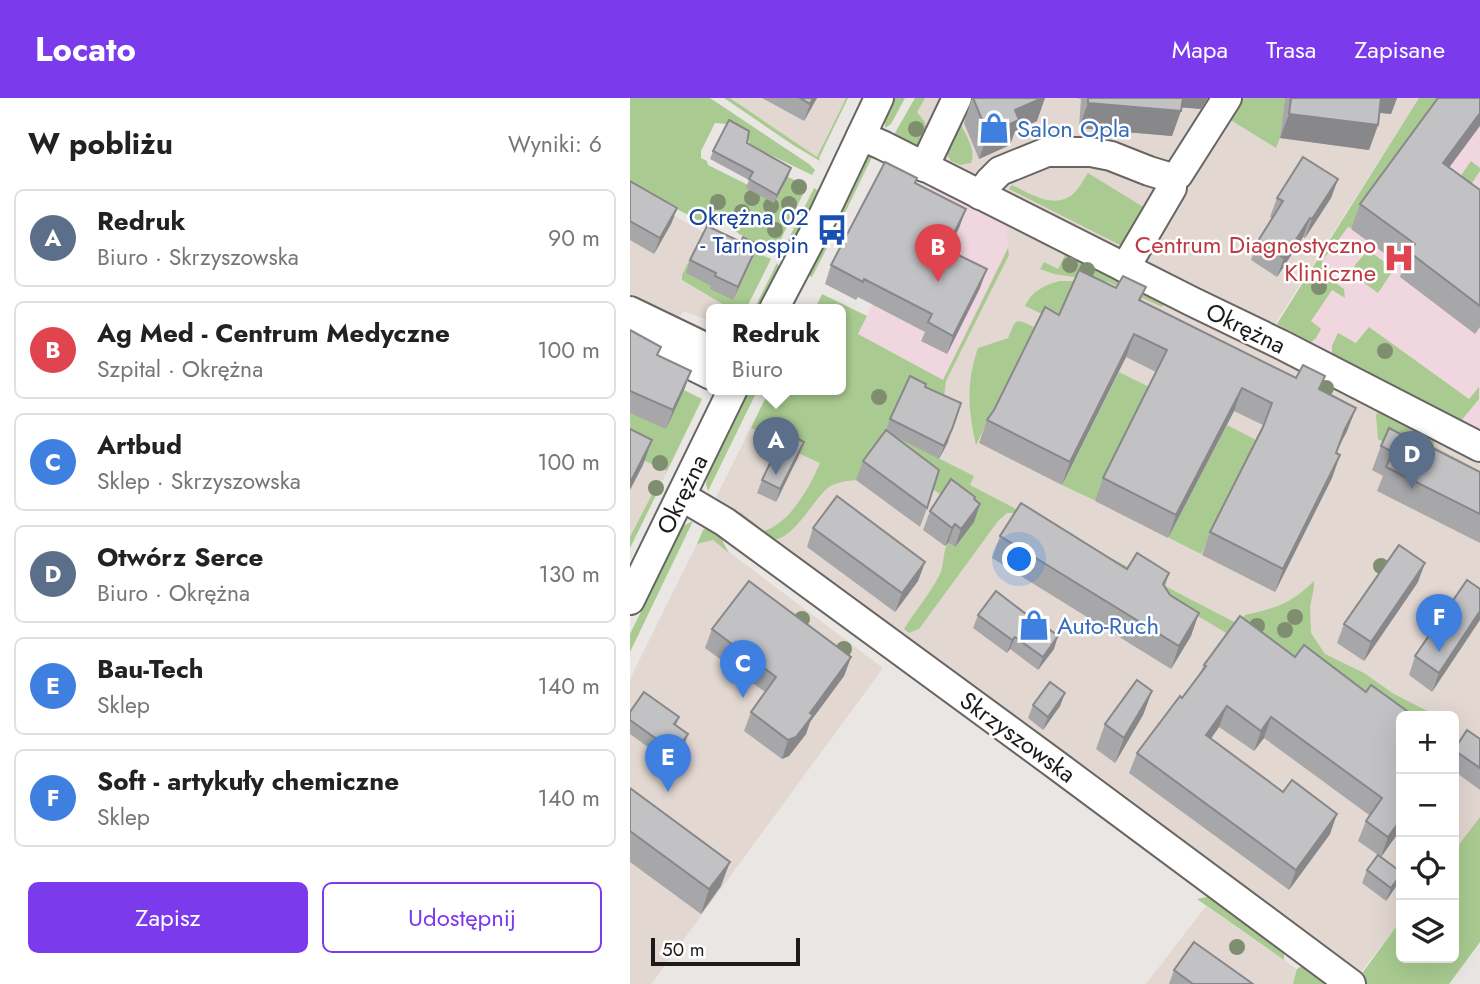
<!DOCTYPE html>
<html lang="pl">
<head>
<meta charset="utf-8">
<style>
	body { margin:0; font-family:Jost,sans-serif; background:#f6f6f6; color:#222 }
	.controls { position:absolute; right:21px; bottom:21px; display:grid; overflow:hidden; border-radius:10px; box-shadow:0 7px 28px #0002 }
	.controls button { width:63px; height:63px; display:grid; place-items:center; padding:0; border:0; border-bottom:2px solid #e0e0e0; background:#fff; color:#222; font:35px sans-serif }
	.scale { position:absolute; left:21px; bottom:18px; width:149px; box-sizing:border-box; padding-left:7px; border:4px solid #1d1b1a; border-top:0; font-size:19px; line-height:24px; white-space:nowrap; color:#1d1b1a; -webkit-text-stroke:5px #fff; paint-order:stroke }
	.you { position:absolute; left:390px; top:462px; width:24px; height:24px; margin:-18px; border:5px solid #fff; border-radius:50%; background:#1a73e8; box-shadow:0 0 0 10px #1a73e833 }
	.badge { display:grid; place-items:center; width:46px; height:46px; border-radius:50%; background:#7c3aed; color:#fff; font-size:23px; font-weight:700 }
	.pin { position:absolute; translate:-50% -58px; filter:drop-shadow(0 2px 4px #0008) }
	.pin::after { content:''; position:absolute; top:37px; width:24px; height:21px; background:inherit; clip-path:polygon(0 0,100% 0,50% 100%) }
	.popup { position:absolute; left:76px; top:206px; width:140px; height:91px; box-sizing:border-box; display:grid; place-content:center; border-radius:10px; background:#fff; filter:drop-shadow(0 2px 5px #0005); font-size:23px; white-space:nowrap; color:#767676 }
	.popup b { font-size:26px; color:#222 }
	.popup::after { content:''; position:absolute; left:50%; top:100%; margin-left:-14px; border:14px solid transparent; border-top-color:#fff }
	.list { margin:0; padding:0; list-style:none }
	h2 { display:flex; justify-content:space-between; align-items:center; height:91px; margin:0; padding:0 28px; font-size:30px }
	h2 small { font-size:23px; font-weight:400; color:#767676 }
	.list li { display:grid; grid-template-columns:46px 1fr auto; gap:21px; align-items:center; box-sizing:border-box; height:98px; margin:0 14px 14px; padding:0 14px; border:2px solid #e0e0e0; border-radius:10px }
	.list b { display:block; font-size:26px; white-space:nowrap }
	.list p { margin:0; font-size:23px; white-space:nowrap; color:#767676 }
	.list em { font-size:23px; font-style:normal; color:#767676 }
	.actions { display:flex; gap:14px; padding:21px 28px }
	.actions a { flex:1; padding:16px 0; border:2px solid #7c3aed; border-radius:10px; text-align:center; font-size:24px; color:#7c3aed }
	.actions .main { background:#7c3aed; color:#fff }
	.icon { flex:none; width:38px; height:38px; fill:none; stroke:currentColor; stroke-width:2; stroke-linecap:round; stroke-linejoin:round }
	.map { position:relative; flex:none; width:850px; height:886px; overflow:hidden }
	header { display:flex; align-items:center; gap:42px; box-sizing:border-box; height:98px; padding:0 35px; background:#7c3aed; color:#fff }
	header strong { font-size:33px }
	nav { display:flex; gap:38px; margin-inline-start:auto; font-size:24px }
	main { display:flex }
	aside { flex:1; background:#fff }
	.map>svg:first-child { display:block }
	.built { fill:#e2d7d1 }
	.medical { fill:#efd6df }
	.green { fill:#a9cb91 }
	.lines { fill:none; stroke-linecap:round; stroke-linejoin:round }
	.minor-casing { stroke:#686563; stroke-width:32 }
	.minor { stroke:#fff; stroke-width:28 }
	.tree { fill:#808e70 }
	.wall { fill:#a7a7a9 }
	.shaded-wall { fill:#88888a }
	.building { fill:#c2c2c5; stroke:#88888a; stroke-width:2 }
	.labels { text-anchor:middle; dominant-baseline:central; stroke-width:5; stroke-linejoin:round; paint-order:stroke }
	.shop-label { font-size:24px; fill:#366cbe; stroke:#fff; text-anchor:start }
	.transit-label { font-size:24px; fill:#164399; stroke:#fff; text-anchor:end }
	.health-label { font-size:24px; fill:#be3a42; stroke:#fff; text-anchor:end }
	.street-label { font-size:24px; fill:#1d1b1a; stroke:#fff }
</style>
</head>
<body>
<header>
<strong>Locato</strong>
<nav><a>Mapa</a><a>Trasa</a><a>Zapisane</a></nav>
</header>
<main>
<aside>
<h2>W pobliżu<small>Wyniki: 6</small></h2>
<ul class="list">
<li><span class="badge" style="background:#5c6f8a">A</span><div><b>Redruk</b><p>Biuro · Skrzyszowska</p></div><em>90 m</em></li>
<li><span class="badge" style="background:#e0444e">B</span><div><b>Ag Med - Centrum Medyczne</b><p>Szpital · Okrężna</p></div><em>100 m</em></li>
<li><span class="badge" style="background:#3f7fe0">C</span><div><b>Artbud</b><p>Sklep · Skrzyszowska</p></div><em>100 m</em></li>
<li><span class="badge" style="background:#5c6f8a">D</span><div><b>Otwórz Serce</b><p>Biuro · Okrężna</p></div><em>130 m</em></li>
<li><span class="badge" style="background:#3f7fe0">E</span><div><b>Bau-Tech</b><p>Sklep</p></div><em>140 m</em></li>
<li><span class="badge" style="background:#3f7fe0">F</span><div><b>Soft - artykuły chemiczne</b><p>Sklep</p></div><em>140 m</em></li>
</ul>
<div class="actions"><a class="main">Zapisz</a><a>Udostępnij</a></div>
</aside>
<div class="map">
<svg width="850" height="886" viewBox="0 0 850 886">
	<rect width="100%" height="100%" fill="#eae6e4"/>
	<g class="built">
		<polygon points="100,0 216,0 187,59"/>
		<polygon points="285,0 789,0 643,229 272,45 265,35"/>
		<polygon points="0,103 41,126 45,118 73,134 52,177 52,182 101,211 81,211 81,223 53,213 21,276 72,301 0,450"/>
		<polygon points="376,124 850,355 850,719 824,753 824,618 771,618 771,822 728,878 162,462 85,401 135,301 225,336"/>
		<polygon points="83,442 253,570 21,886 0,886 0,581 67,446"/>
		<polygon points="576,808 654,862 687,886 516,886"/>
	</g>
	<g class="medical">
		<polygon points="789,0 850,0 850,333 647,226"/>
		<polygon points="304,83 376,120 378,150 313,282 228,236"/>
	</g>
	<g class="green">
		<polygon points="0,0 80,0 179,66 185,72 182,77 120,47 117,36 97,26 85,25 71,53 71,60 77,63 78,67 118,87 144,105 158,79 177,88 145,153 109,136 106,133 104,122 94,116 86,119 81,129 45,110 41,116 45,118 41,126 0,103"/>
		<polygon points="94,0 100,0 187,59 216,0 218,0 189,60 190,63 163,47"/>
		<polygon points="264,0 275,0 261,26 255,30 255,20"/>
		<polygon points="285,0 295,0 287,14 294,23 297,31 289,47 281,48 267,40 265,35"/>
		<polygon points="608,0 655,0 650,40 646,50 599,21"/>
		<path d="M 789,0 L 817,0 L 721,130 L 718,129 L 692,163 C 691,177 703,183 714,191 L 715,200 L 702,192 L 681,223 L 691,231 L 686,240 L 681,244 L 647,226 Z"/>
		<path d="M 329,23 C 335,36 347,52 341,65 L 330,67 L 321,63 L 318,58 L 318,48 Z"/>
		<polygon points="243,57 209,127 204,126 234,61"/>
		<polygon points="841,63 850,70 850,73 838,91 827,83"/>
		<path d="M 458,75 L 518,112 L 496,150 L 379,91 L 382,87 C 401,96 427,113 445,94 C 450,89 454,81 458,75 Z"/>
		<polygon points="184,90 189,93 187,102 160,155 151,156"/>
		<polygon points="73,134 77,136 77,172 103,202 123,160 96,141 141,161 116,211 101,211 52,182 52,177"/>
		<polygon points="193,140 200,144 182,179 181,179 176,173"/>
		<polygon points="417,144 535,203 532,209 478,184 424,176 410,171 414,164 428,171 435,157 415,147"/>
		<path d="M 378,150 L 379,157 L 316,283 L 312,312 L 292,352 L 344,378 L 340,387 L 608,526 L 615,517 C 648,509 659,507 684,483 L 684,489 L 680,509 L 681,535 L 695,556 L 734,575 L 764,596 L 807,618 L 774,618 L 603,539 L 499,477 L 384,415 L 377,415 L 368,423 L 289,531 L 279,535 L 274,531 C 285,513 300,496 309,478 C 315,467 312,454 318,445 L 324,449 L 338,417 L 249,351 L 226,382 C 217,383 207,384 199,389 C 182,401 160,452 134,440 C 125,437 116,426 108,420 L 110,414 L 134,433 C 160,425 180,389 190,365 L 148,346 L 150,342 L 121,330 L 135,301 L 139,302 L 145,291 L 211,291 L 211,211 L 185,211 L 192,196 L 237,218 L 228,236 L 313,282 Z"/>
		<polygon points="738,152 764,171 748,195 726,179 723,173 725,167"/>
		<polygon points="147,165 151,172 131,211 124,211"/>
		<path d="M 430,183 L 449,183 L 440,193 L 425,222 L 395,208 C 402,193 414,187 430,183 Z"/>
		<path d="M 388,223 L 393,224 L 404,229 L 346,347 C 338,312 336,285 348,250 L 378,240 L 384,226 Z"/>
		<polygon points="739,229 839,301 849,289 849,301 831,323 702,255 702,248 708,235 726,245"/>
		<polygon points="489,274 521,290 466,402 464,402 432,387"/>
		<polygon points="118,291 128,291 78,393 76,387 77,379"/>
		<polygon points="54,292 72,301 37,373 0,356 0,308 36,331"/>
		<polygon points="750,312 808,334 803,348 850,373 850,400 748,341 746,317"/>
		<polygon points="597,327 628,343 571,456 539,440 539,438"/>
		<polygon points="29,383 31,387 0,450 0,439"/>
		<polygon points="63,423 0,554 0,536 53,428"/>
		<polygon points="76,430 82,431 93,438 93,444 99,455 83,442 67,446 73,432"/>
		<polygon points="850,719 850,844 819,886 735,886 728,881 771,822 771,860 824,860 824,753"/>
		<polygon points="586,797 654,850 654,862 567,801"/>
		<polygon points="672,868 681,868 704,886 663,886 667,871"/>
	</g>
	<g class="lines">
		<defs>
			<g id="minor">
				<polyline points="231,38 252,47 563,204 650,246 850,349"/>
				<polyline points="294,69 327,0"/>
				<polyline points="350,97 360,83 370,73 417,54 461,54 481,58 519,73 542,80 548,77 597,0"/>
				<polyline points="495,170 542,90 542,80"/>
				<polyline points="144,211 194,116 249,0"/>
				<polyline points="0,213 81,252"/>
				<polyline points="0,237 81,277"/>
				<polyline points="51,398 95,424 429,669 721,886"/>
				<polyline points="0,502 103,291"/>
			</g>
		</defs>
		<use href="#minor" class="minor-casing"/>
		<use href="#minor" class="minor"/>
	</g>
	<g class="tree">
		<circle cx="286" cy="31" r="8"/>
		<circle cx="169" cy="89" r="8"/>
		<circle cx="122" cy="100" r="8"/>
		<circle cx="88" cy="104" r="8"/>
		<circle cx="159" cy="106" r="8"/>
		<circle cx="141" cy="108" r="8"/>
		<circle cx="112" cy="114" r="8"/>
		<circle cx="80" cy="120" r="8"/>
		<circle cx="145" cy="132" r="8"/>
		<circle cx="440" cy="167" r="8"/>
		<circle cx="457" cy="172" r="8"/>
		<circle cx="689" cy="189" r="8"/>
		<circle cx="755" cy="253" r="8"/>
		<circle cx="696" cy="290" r="8"/>
		<circle cx="249" cy="299" r="8"/>
		<circle cx="30" cy="365" r="8"/>
		<circle cx="26" cy="390" r="8"/>
		<circle cx="751" cy="468" r="8"/>
		<circle cx="665" cy="519" r="8"/>
		<circle cx="172" cy="521" r="8"/>
		<circle cx="627" cy="528" r="8"/>
		<circle cx="655" cy="532" r="8"/>
		<circle cx="214" cy="551" r="8"/>
		<circle cx="607" cy="849" r="8"/>
	</g>
	<g class="wall">
		<polygon points="132,0 187,0 174,23"/>
		<polygon points="342,0 407,23 385,33 380,47 349,61 334,25"/>
		<polygon points="447,0 578,0 571,11 552,9 542,38 449,30 451,1"/>
		<polygon points="655,0 767,0 761,16 749,15 748,27 739,52 650,40"/>
		<polygon points="117,45 158,79 144,105 116,90 119,82 80,61 83,53"/>
		<polygon points="819,70 850,92 850,229 845,236 770,179 773,169 721,131 730,106"/>
		<polygon points="287,80 285,85 336,111 329,130 318,152 350,190 317,256 291,243 295,234 228,199 226,202 195,186 201,167"/>
		<polygon points="708,81 701,100 675,140 673,139 647,179 621,162 628,143 642,120 640,119 647,100"/>
		<polygon points="0,83 47,110 41,126 24,156 0,142"/>
		<polygon points="111,144 128,146 123,159 103,202 80,191 81,188 56,175 60,162"/>
		<polygon points="516,189 511,202 726,310 717,333 706,355 710,357 702,380 645,494 572,457 580,434 633,327 604,313 538,440 465,403 473,380 526,274 496,259 432,387 349,345 357,322 429,217 486,190"/>
		<polygon points="0,232 28,257 61,273 54,292 36,331 0,315"/>
		<polygon points="295,289 318,344 309,361 264,338 297,410 290,429 226,382 233,363 256,332 260,321"/>
		<polygon points="174,344 169,357 146,404 127,395 132,382"/>
		<polygon points="751,348 850,374 850,445 747,393 753,378 742,372"/>
		<polygon points="345,399 344,402 350,406 344,424 325,449 318,445 315,448 293,432 300,413"/>
		<polygon points="183,430 295,464 288,483 265,514 177,449"/>
		<polygon points="370,438 497,471 539,475 535,489 561,538 541,571 362,460"/>
		<polygon points="788,484 734,563 707,545 714,526"/>
		<polygon points="850,491 802,594 779,577 785,558"/>
		<polygon points="348,517 405,523 424,551 408,572 380,551 377,555 343,530"/>
		<polygon points="82,531 221,559 214,578 180,624 176,636 159,658 152,661 114,633 121,614 135,594 75,550"/>
		<polygon points="665,559 771,731 751,759 767,787 756,803 732,785 737,772 748,757 728,743 736,723 739,717 634,640 624,653 589,629 581,641 700,736 659,792 499,675 507,655 552,600 570,575 574,567"/>
		<polygon points="522,593 513,617 485,665 466,651 475,626"/>
		<polygon points="435,595 430,608 413,632 398,620 403,607"/>
		<polygon points="0,614 49,619 46,628 54,648 41,666 0,636"/>
		<polygon points="850,641 850,692 824,673 824,650"/>
		<polygon points="0,690 91,788 71,816 0,764"/>
		<polygon points="544,872 623,886 539,886"/>
	</g>
	<g class="shaded-wall">
		<polygon points="183,0 187,0 174,23 180,6"/>
		<polygon points="401,0 415,0 407,23 385,33 380,47 349,61 358,36"/>
		<polygon points="549,0 578,0 571,11 546,9"/>
		<polygon points="749,0 767,0 761,16 744,14"/>
		<polygon points="458,5 551,13 542,38 449,30"/>
		<polygon points="850,15 850,28 804,90 813,65"/>
		<polygon points="659,16 748,27 739,52 650,40"/>
		<polygon points="161,70 158,79 144,105 147,97"/>
		<polygon points="708,81 701,100 675,140 682,121"/>
		<polygon points="47,110 41,126 24,156 30,140"/>
		<polygon points="336,111 329,130 309,169 316,151"/>
		<polygon points="680,120 673,139 647,179 654,160"/>
		<polygon points="128,146 123,159 103,202 108,189"/>
		<polygon points="357,171 350,190 317,256 323,238"/>
		<polygon points="504,236 496,259 432,387 440,364"/>
		<polygon points="61,273 54,292 36,331 43,312"/>
		<polygon points="612,290 604,313 538,440 546,417"/>
		<polygon points="726,310 717,333 706,354 715,331"/>
		<polygon points="322,331 318,344 309,361 314,348"/>
		<polygon points="22,342 13,367 0,392 0,385"/>
		<polygon points="174,344 169,357 146,404 150,391"/>
		<polygon points="710,357 702,380 645,494 653,471"/>
		<polygon points="350,406 344,424 325,449 331,431"/>
		<polygon points="325,426 318,445 315,448 322,430"/>
		<polygon points="295,464 288,483 265,514 272,495"/>
		<polygon points="795,465 788,484 734,563 741,544"/>
		<polygon points="850,513 850,522 802,594 809,575"/>
		<polygon points="569,515 561,538 541,571 549,548"/>
		<polygon points="428,538 424,551 408,572 413,559"/>
		<polygon points="385,539 380,551 377,555 382,542"/>
		<polygon points="221,559 214,578 180,624 176,636 159,658 152,661 158,642"/>
		<polygon points="522,593 513,617 485,665 494,640"/>
		<polygon points="435,595 430,608 413,632 418,619"/>
		<polygon points="597,608 589,629 568,658 576,637"/>
		<polygon points="641,619 634,640 624,653 631,633"/>
		<polygon points="58,636 54,648 41,666 45,654"/>
		<polygon points="707,716 700,736 659,792 666,772"/>
		<polygon points="771,721 771,731 751,759 758,739"/>
		<polygon points="100,764 91,788 71,816 79,791"/>
		<polygon points="771,776 767,787 756,803 761,790"/>
	</g>
	<g class="building">
		<polygon points="170,0 183,0 180,6"/>
		<polygon points="343,0 412,0 385,12 389,22 358,36"/>
		<polygon points="458,0 553,0 551,13 458,5"/>
		<polygon points="661,0 751,0 748,27 659,16"/>
		<polygon points="808,0 850,0 850,15 813,65 850,92 850,208 779,154 785,146 730,106"/>
		<polygon points="99,22 119,33 117,45 161,70 147,97 119,81 123,74 83,53"/>
		<polygon points="673,59 708,81 682,121 680,120 654,160 628,143 653,103 647,100"/>
		<polygon points="255,64 287,80 285,85 336,111 316,151 357,171 323,238 298,224 302,216 234,181 233,184 201,167"/>
		<polygon points="0,83 47,110 30,140 0,123"/>
		<polygon points="77,128 111,144 113,139 128,146 108,189 85,178 86,175 60,162"/>
		<polygon points="449,172 486,190 493,178 516,189 509,202 666,280 673,267 695,278 689,291 726,310 715,331 706,355 710,357 653,471 580,434 633,329 642,305 612,290 546,417 473,380 537,252 504,236 440,364 357,322 364,312 415,209 429,217"/>
		<polygon points="0,232 31,249 27,257 61,273 43,312 0,293"/>
		<polygon points="280,278 296,286 295,289 331,305 322,331 314,348 260,321"/>
		<polygon points="759,330 772,337 773,335 850,374 850,416 756,369 763,354 751,348"/>
		<polygon points="0,331 22,342 0,385"/>
		<polygon points="256,332 309,372 297,410 233,363"/>
		<polygon points="155,334 174,344 150,391 132,382"/>
		<polygon points="321,381 345,399 344,401 350,406 331,431 325,426 322,430 300,413"/>
		<polygon points="207,398 295,464 272,495 183,430"/>
		<polygon points="391,405 497,471 507,455 539,475 533,486 540,497 569,515 549,548 370,438"/>
		<polygon points="769,447 795,465 741,544 714,526"/>
		<polygon points="837,482 850,491 850,513 809,575 785,558"/>
		<polygon points="119,483 221,559 180,615 183,617 166,639 158,642 121,614 146,579 82,531"/>
		<polygon points="366,493 405,523 406,521 428,538 413,559 385,539 382,542 348,517"/>
		<polygon points="610,518 665,559 674,547 736,594 741,587 784,618 771,618 771,721 758,739 736,723 752,700 641,619 631,633 597,608 576,637 653,694 662,682 707,716 666,772 507,655 550,598 552,600 576,568 574,567"/>
		<polygon points="507,582 522,593 494,640 475,626"/>
		<polygon points="420,584 435,595 418,619 403,607"/>
		<polygon points="14,594 49,619 44,626 58,636 45,654 0,622 0,614"/>
		<polygon points="837,632 850,641 850,670 824,652"/>
		<polygon points="0,690 100,764 79,791 0,733"/>
		<polygon points="748,757 771,774 771,776 761,790 737,772"/>
		<polygon points="564,844 623,886 563,886 544,872"/>
	</g>
	<defs>
		<symbol id="shop-bare" viewBox="-9 -9 18 18"><path d="M-5-2.5h2.3a2.7 3.5 0 0 1 5.4 0H5L5.5 6h-11ZM-1.5-2.5h3a1.5 2.3 0 0 0-3 0Z" fill="#3f7fe0" stroke="#fff" stroke-width="2.5" paint-order="stroke"/></symbol>
		<symbol id="bus-bare" viewBox="-9 -9 18 18"><path d="M-5-6H5V4H4V6H2V4H-2V6H-4V4H-5ZM-3.5-4V0h7V-4ZM-3.5 1.2v1.5H-2V1.2ZM2 1.2v1.5H3.5V1.2Z" fill="#1a4fb4" stroke="#fff" stroke-width="2.5" paint-order="stroke"/></symbol>
		<symbol id="hospital-bare" viewBox="-9 -9 18 18"><path d="M-5-5h3v3.5h4V-5h3V5h-3V1.5h-4V5h-3Z" fill="#e0444e" stroke="#fff" stroke-width="2.5" paint-order="stroke"/></symbol>
	</defs>
	<g fill-rule="evenodd">
		<use href="#shop-bare" x="342" y="8" width="44" height="44"/>
		<use href="#bus-bare" x="180" y="110" width="44" height="44"/>
		<use href="#hospital-bare" x="747" y="138" width="44" height="44"/>
		<use href="#shop-bare" x="382" y="505" width="44" height="44"/>
	</g>
	<g class="labels">
		<g class="shop-label">
			<text x="387" y="30">Salon Opla</text>
			<text x="427" y="527">Auto-Ruch</text>
		</g>
		<g class="transit-label">
			<text x="179" y="118">Okrężna 02<tspan x="179" dy="28">- Tarnospin</tspan></text>
		</g>
		<g class="health-label">
			<text x="746" y="146">Centrum Diagnostyczno<tspan x="746" dy="28">Kliniczne</tspan></text>
		</g>
		<g class="street-label">
			<text transform="translate(616 230) rotate(26)">Okrężna</text>
			<text transform="translate(52 396) rotate(-64)">Okrężna</text>
			<text transform="translate(388 639) rotate(36)">Skrzyszowska</text>
		</g>
	</g>
</svg>
<div class="controls">
<button>+</button>
<button>−</button>
<button><svg class="icon" aria-label="locate" viewBox="0 0 24 24"><circle cx="12" cy="12" r="6"/><path d="M12 2v4M12 18v4M2 12h4M18 12h4"/></svg></button>
<button><svg class="icon" aria-label="layers" viewBox="0 0 24 24"><path d="M12 4l9 5-9 5-9-5zM3 14l9 5 9-5"/></svg></button>
</div>
<div class="scale">50 m</div>
<div class="you"></div>
<div class="pin badge" style="left:146px;top:377px;background:#5c6f8a">A</div>
<div class="popup"><b>Redruk</b>Biuro</div>
<div class="pin badge" style="left:308px;top:184px;background:#e0444e">B</div>
<div class="pin badge" style="left:113px;top:600px;background:#3f7fe0">C</div>
<div class="pin badge" style="left:782px;top:391px;background:#5c6f8a">D</div>
<div class="pin badge" style="left:38px;top:694px;background:#3f7fe0">E</div>
<div class="pin badge" style="left:809px;top:554px;background:#3f7fe0">F</div>
</div>
</main>
</body>
</html>
